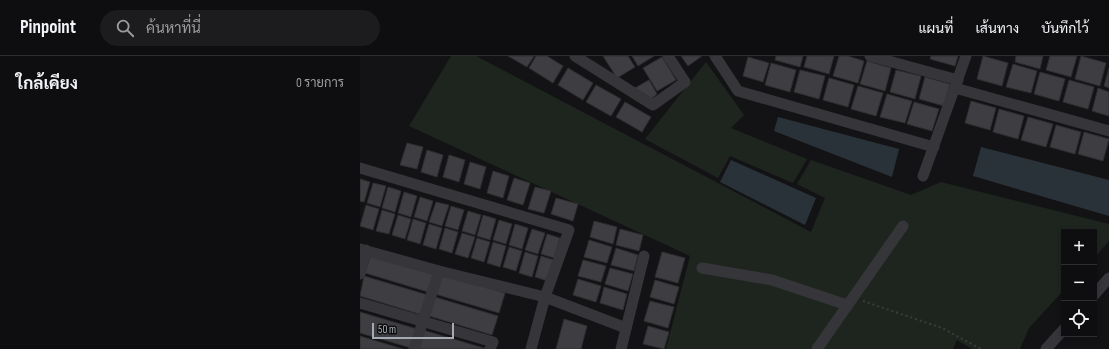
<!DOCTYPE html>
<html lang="th">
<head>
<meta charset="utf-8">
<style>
	body { margin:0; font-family:"Sofia Sans Condensed",Sarabun,sans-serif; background:#1c1c1e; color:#f1f3f6 }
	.controls { position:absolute; right:12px; bottom:12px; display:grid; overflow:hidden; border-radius:0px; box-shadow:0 2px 6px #0003 }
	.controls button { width:36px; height:36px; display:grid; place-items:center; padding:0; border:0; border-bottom:1px solid #2e2e30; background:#0e0e10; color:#f1f3f6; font:20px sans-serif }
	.scale { position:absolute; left:12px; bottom:10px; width:82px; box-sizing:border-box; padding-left:4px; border:2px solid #a5aab5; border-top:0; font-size:11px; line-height:14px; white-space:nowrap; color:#a5aab5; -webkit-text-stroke:3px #0f0f10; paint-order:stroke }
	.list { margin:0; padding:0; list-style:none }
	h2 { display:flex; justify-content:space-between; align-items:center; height:52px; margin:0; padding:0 16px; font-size:17px }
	h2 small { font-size:13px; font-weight:400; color:#9b9c9f }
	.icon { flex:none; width:22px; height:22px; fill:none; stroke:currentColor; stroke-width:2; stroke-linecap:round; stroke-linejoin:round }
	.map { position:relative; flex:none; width:749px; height:293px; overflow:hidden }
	header { display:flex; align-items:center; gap:24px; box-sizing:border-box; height:56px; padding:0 20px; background:#0e0e10; border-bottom:1px solid #2e2e30 }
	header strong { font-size:19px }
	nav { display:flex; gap:22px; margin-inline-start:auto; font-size:14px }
	.search { width:280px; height:36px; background:#1c1c1e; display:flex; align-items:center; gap:10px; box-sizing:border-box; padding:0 14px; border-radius:22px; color:#9b9c9f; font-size:15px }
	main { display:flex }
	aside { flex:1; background:#0e0e10 }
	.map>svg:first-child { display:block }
	.green { fill:#1e251f }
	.water { fill:#2a3239 }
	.building { fill:#3e3e42; stroke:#2e2e31 }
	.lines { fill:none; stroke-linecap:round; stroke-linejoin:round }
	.path { stroke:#3b3c41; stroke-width:2; stroke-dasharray:2 3; stroke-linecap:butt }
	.minor { stroke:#35353a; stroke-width:11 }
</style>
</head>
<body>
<header>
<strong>Pinpoint</strong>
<div class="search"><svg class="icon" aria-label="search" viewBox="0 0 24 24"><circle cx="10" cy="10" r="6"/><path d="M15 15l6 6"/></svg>ค้นหาที่นี่</div>
<nav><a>แผนที่</a><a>เส้นทาง</a><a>บันทึกไว้</a></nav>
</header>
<main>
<aside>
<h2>ใกล้เคียง<small>0 รายการ</small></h2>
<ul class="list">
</ul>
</aside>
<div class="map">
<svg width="749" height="293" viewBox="0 0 749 293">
	<rect width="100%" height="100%" fill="#131315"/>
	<g class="green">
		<polygon points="91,0 116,0 451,176 465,142 437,128 451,104 551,139 581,126 749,168 749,185 734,202 734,176 704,176 704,234 669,272 660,293 612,293 597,284 593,293 306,293 330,200 49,70"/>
		<polygon points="346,6 384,59 371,72 447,103 433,127 370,100 358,122 285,83"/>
	</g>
	<g class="water">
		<polygon points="418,61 539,93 532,121 414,75"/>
		<polygon points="621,91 749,124 749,160 613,120"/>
		<polygon points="371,104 456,142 445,169 360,126"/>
	</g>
	<g class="building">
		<polygon points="148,0 174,0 167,11"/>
		<polygon points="176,0 187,0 203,10 193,27 169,12"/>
		<polygon points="243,0 268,0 275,11 257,22"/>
		<polygon points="272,0 294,0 278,10"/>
		<polygon points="321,0 342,0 328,10"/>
		<polygon points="416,0 443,0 440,11 415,4"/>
		<polygon points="447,0 474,0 469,18 444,11"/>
		<polygon points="479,0 488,0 504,5 498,27 473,20"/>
		<polygon points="571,0 598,0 595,10 570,3"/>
		<polygon points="623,0 648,7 642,30 617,23"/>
		<polygon points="656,0 683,0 680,13 655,6"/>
		<polygon points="690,0 717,0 711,21 686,14"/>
		<polygon points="721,0 746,7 740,30 715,23"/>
		<polygon points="302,1 316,24 297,35 283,12"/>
		<polygon points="388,1 409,7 403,26 383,20"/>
		<polygon points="507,5 531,12 525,35 500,28"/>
		<polygon points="411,7 436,14 430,36 405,29"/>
		<polygon points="653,8 677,15 671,37 646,31"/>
		<polygon points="208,12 233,27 223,44 198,29"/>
		<polygon points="749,12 749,32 744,30"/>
		<polygon points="440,14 465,20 459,43 434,36"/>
		<polygon points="536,14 561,20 555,43 530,36"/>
		<polygon points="680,16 705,23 699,45 674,38"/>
		<polygon points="565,21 590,28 584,50 559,43"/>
		<polygon points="469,22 494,29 488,51 463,44"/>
		<polygon points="289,24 297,38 290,44 275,32"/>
		<polygon points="709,24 734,31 728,53 703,46"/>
		<polygon points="236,29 261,43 251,60 226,46"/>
		<polygon points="498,30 523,37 516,60 491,53"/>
		<polygon points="738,32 749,36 749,60 732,55"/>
		<polygon points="527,38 552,45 545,67 520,61"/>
		<polygon points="611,45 636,52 630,74 605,67"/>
		<polygon points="265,46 291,61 282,76 256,61"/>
		<polygon points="554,46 579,53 572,75 547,68"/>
		<polygon points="639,53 664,60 658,83 633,76"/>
		<polygon points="668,61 693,68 686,91 661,84"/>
		<polygon points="696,69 721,76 715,98 690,91"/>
		<polygon points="724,76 749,83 743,105 718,98"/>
		<polygon points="47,87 63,91 57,113 40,109"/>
		<polygon points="67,94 83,99 77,121 61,116"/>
		<polygon points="89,99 105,104 99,126 83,121"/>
		<polygon points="110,106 126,111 120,133 104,128"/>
		<polygon points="133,115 149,120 143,142 127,137"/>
		<polygon points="154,122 170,127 163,149 147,144"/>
		<polygon points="0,123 10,126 4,146 0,145"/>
		<polygon points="13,127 26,130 20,151 7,147"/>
		<polygon points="28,131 41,135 35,156 22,152"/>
		<polygon points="175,131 191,135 184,157 168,153"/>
		<polygon points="44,136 57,140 51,161 38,157"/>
		<polygon points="60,141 73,145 67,165 54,161"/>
		<polygon points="196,142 218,148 213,165 191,158"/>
		<polygon points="76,146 89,149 82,170 69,166"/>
		<polygon points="6,149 19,153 13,174 0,170"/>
		<polygon points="91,150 104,154 98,174 85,170"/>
		<polygon points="22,154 35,158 29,178 16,175"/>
		<polygon points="108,155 121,159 115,179 102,175"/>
		<polygon points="38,159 51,163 45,183 32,179"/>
		<polygon points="123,159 136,163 130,184 117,180"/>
		<polygon points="53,163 66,167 60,188 47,184"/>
		<polygon points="139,164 152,168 146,188 133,184"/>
		<polygon points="234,165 257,171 253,188 230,181"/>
		<polygon points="69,168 82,172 76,193 63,189"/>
		<polygon points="155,168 168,172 162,193 149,189"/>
		<polygon points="85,172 98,176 92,197 79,193"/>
		<polygon points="172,173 185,177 178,198 165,194"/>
		<polygon points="260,173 283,179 279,195 256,189"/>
		<polygon points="102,177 115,181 108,202 95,198"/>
		<polygon points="187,178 200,182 194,202 181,198"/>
		<polygon points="117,182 130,186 124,206 111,202"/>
		<polygon points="229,184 252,191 247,207 224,201"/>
		<polygon points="133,186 146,190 140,211 127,207"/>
		<polygon points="149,191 162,195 156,215 143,211"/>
		<polygon points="256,192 278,199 274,215 251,209"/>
		<polygon points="165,196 178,200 172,221 159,217"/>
		<polygon points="302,196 325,202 318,227 295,221"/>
		<polygon points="11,198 74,217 68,236 5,217"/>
		<polygon points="181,200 194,204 188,225 175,221"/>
		<polygon points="223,204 246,210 241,226 218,220"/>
		<polygon points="250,212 273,218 268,235 245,228"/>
		<polygon points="81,218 145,237 139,257 75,238"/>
		<polygon points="4,220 68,239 62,259 0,240"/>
		<polygon points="218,223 241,230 236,246 213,239"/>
		<polygon points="295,224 319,231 314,248 290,241"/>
		<polygon points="244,231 267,238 263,254 240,247"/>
		<polygon points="75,241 138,260 132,279 69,260"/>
		<polygon points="290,245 314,251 308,272 284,265"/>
		<polygon points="0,256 57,273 51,292 0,277"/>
		<polygon points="204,263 227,270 221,293 196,293"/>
		<polygon points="288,270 309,276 304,293 283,288"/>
		<polygon points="63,274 127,293 58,293"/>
		<polygon points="0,280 43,293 0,293"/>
	</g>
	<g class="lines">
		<polyline class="path" points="503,245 582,272 621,293"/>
		<g class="minor">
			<polyline points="215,0 293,49 325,26 308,0"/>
			<polyline points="355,0 378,35 574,91"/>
			<polyline points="510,0 598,24"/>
			<polyline points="595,32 749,75"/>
			<polyline points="0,112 209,174 185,241 171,293"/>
			<polyline points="563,120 606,0"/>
			<polyline points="0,193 79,215 185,241 266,272"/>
			<polyline points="342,212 412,224 487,249"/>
			<polyline points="0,218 6,194"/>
			<polyline points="734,239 749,222"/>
			<polyline points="0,247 133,286 130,293"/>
			<polyline points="54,293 79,215"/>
			<polyline points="261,293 284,200"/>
			<polyline points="457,293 543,170"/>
			<polyline points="686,293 704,273"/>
		</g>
	</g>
</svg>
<div class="controls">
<button>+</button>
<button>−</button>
<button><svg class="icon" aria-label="locate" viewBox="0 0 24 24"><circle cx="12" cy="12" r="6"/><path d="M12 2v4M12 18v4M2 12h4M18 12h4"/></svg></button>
</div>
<div class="scale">50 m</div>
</div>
</main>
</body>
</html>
